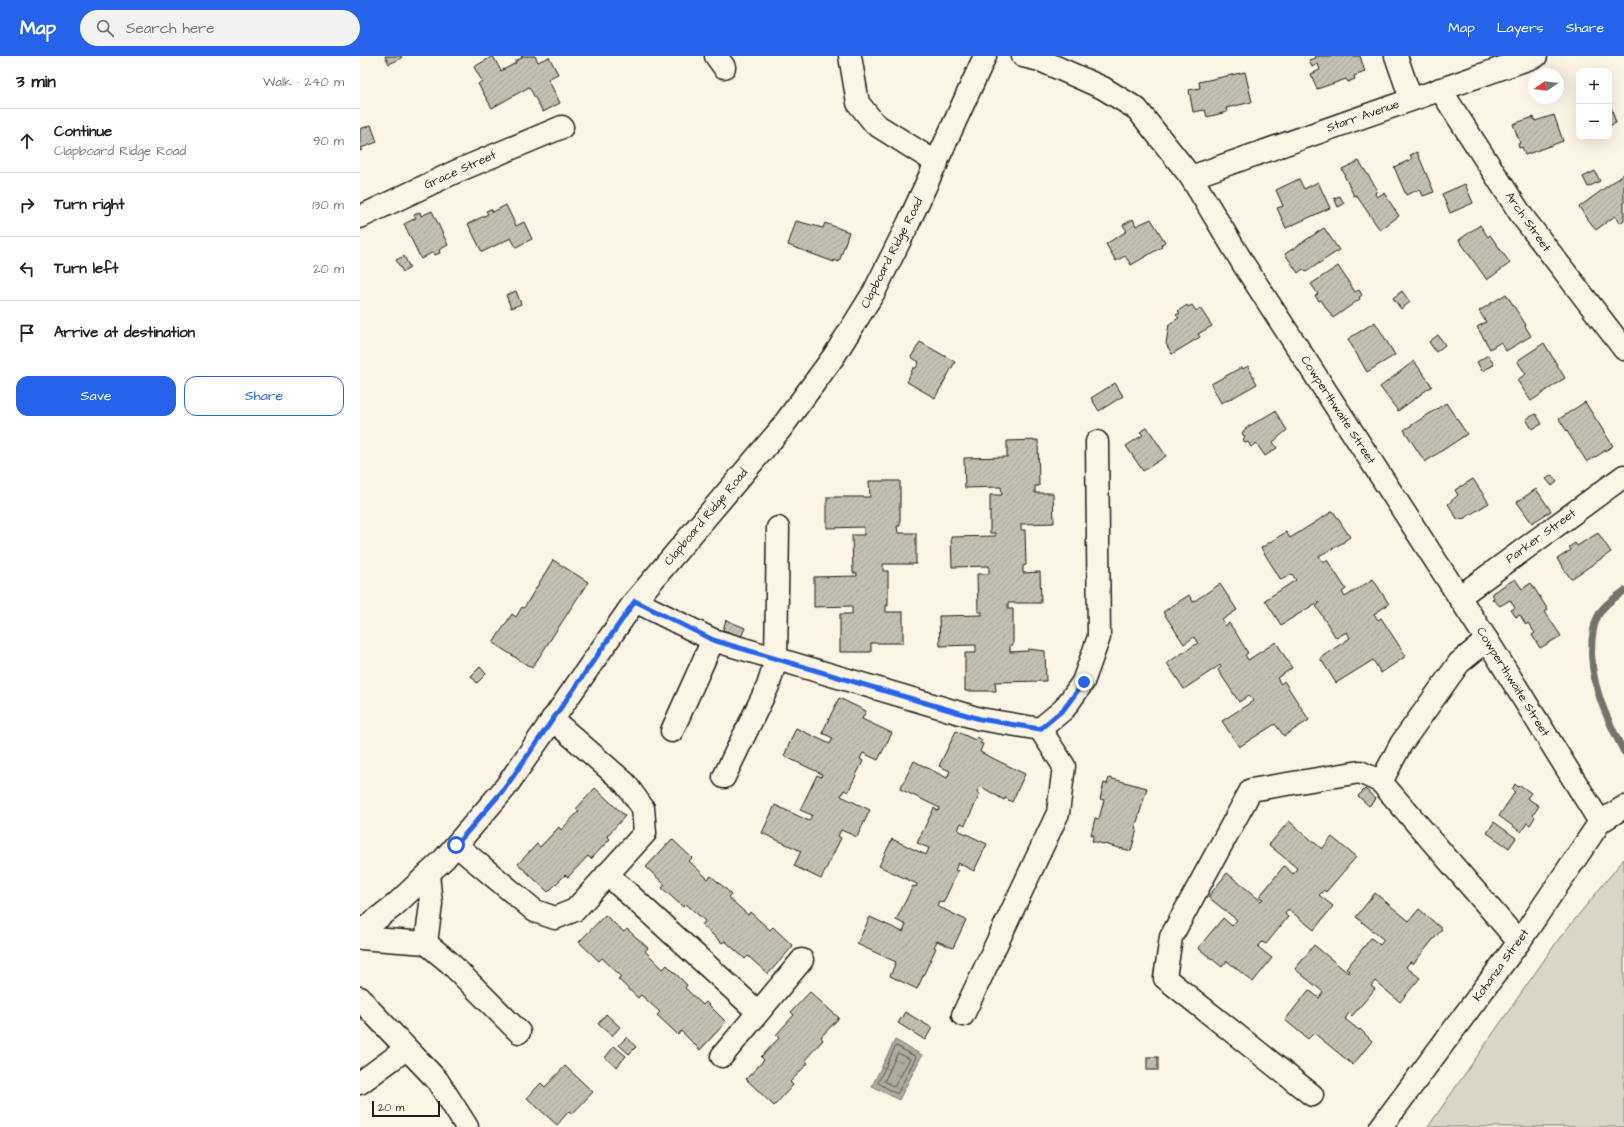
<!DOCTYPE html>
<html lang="en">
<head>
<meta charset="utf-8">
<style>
	body { margin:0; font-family:"Architects Daughter",sans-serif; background:#f2f2f2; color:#202124 }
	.controls { position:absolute; right:12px; top:12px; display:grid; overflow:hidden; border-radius:8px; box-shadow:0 4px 16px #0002 }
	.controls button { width:36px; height:36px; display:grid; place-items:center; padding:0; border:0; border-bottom:1px solid #e0e0e0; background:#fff; color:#202124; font:20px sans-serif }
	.compass { position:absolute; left:1168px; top:12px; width:36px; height:36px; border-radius:50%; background:#fff; box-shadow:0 4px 16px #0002; rotate:257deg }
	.scale { position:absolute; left:12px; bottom:10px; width:68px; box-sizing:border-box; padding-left:4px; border:2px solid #1c1c1c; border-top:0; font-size:11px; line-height:14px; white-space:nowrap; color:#1c1c1c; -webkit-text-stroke:3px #fcf5e5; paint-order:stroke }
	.stop { position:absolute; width:12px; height:12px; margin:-9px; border:3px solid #2563eb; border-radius:50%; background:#fff }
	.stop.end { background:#2563eb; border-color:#fff; box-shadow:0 1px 4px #0008 }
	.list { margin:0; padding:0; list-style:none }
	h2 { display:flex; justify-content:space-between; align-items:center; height:52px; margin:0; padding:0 16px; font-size:17px }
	h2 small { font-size:13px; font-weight:400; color:#757577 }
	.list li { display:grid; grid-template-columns:26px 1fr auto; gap:12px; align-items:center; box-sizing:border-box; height:64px; padding:0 16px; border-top:1px solid #e0e0e0 }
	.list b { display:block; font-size:15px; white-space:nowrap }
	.list p { margin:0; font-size:13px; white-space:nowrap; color:#757577 }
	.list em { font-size:13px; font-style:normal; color:#757577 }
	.actions { display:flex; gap:8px; padding:12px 16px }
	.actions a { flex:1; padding:9px 0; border:1px solid #2563eb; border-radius:12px; text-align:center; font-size:14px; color:#2563eb }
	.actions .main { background:#2563eb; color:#fff }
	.icon { flex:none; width:22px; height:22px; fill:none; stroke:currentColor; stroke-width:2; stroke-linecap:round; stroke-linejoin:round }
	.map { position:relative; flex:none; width:1264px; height:1071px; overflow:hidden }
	header { display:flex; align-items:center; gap:24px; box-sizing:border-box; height:56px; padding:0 20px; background:#2563eb; color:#fff }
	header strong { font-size:19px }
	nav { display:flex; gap:22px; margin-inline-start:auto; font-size:14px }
	.search { width:280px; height:36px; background:#f2f2f2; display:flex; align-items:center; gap:10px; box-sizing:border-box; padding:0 14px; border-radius:22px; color:#757577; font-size:15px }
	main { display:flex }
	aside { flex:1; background:#fff }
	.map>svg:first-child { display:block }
	.grass { fill:#dbd5c8; stroke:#7c7872 }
	.water { fill:url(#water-ripples); stroke:#75726c }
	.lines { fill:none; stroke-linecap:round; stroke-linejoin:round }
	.shore { stroke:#575551; stroke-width:1 }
	.stream { stroke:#75726c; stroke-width:7 }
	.building { fill:url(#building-hatch); stroke:#1c1c1c }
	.minor-casing { stroke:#1c1c1c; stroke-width:25 }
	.major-casing { stroke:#1c1c1c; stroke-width:25 }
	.minor { stroke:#fcf5e5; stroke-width:22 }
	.major { stroke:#fcf5e5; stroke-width:22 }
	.route { stroke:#2563eb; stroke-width:5 }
	.labels { text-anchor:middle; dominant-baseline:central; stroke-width:3.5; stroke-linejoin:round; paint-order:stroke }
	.street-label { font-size:12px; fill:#1c1c1c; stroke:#fcf5e5 }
</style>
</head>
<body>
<header>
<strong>Map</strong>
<div class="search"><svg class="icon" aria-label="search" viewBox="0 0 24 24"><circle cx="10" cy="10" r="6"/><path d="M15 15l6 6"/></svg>Search here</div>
<nav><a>Map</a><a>Layers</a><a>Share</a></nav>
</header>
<main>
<aside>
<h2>3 min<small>Walk · 240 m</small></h2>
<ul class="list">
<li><svg class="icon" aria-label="ahead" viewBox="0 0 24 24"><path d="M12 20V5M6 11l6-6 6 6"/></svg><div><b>Continue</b><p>Clapboard Ridge Road</p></div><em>90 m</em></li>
<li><svg class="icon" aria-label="right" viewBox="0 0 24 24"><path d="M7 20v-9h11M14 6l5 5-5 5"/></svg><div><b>Turn right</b></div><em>130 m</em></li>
<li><svg class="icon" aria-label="left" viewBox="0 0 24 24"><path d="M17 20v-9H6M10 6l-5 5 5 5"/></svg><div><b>Turn left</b></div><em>20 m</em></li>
<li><svg class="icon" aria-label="arrive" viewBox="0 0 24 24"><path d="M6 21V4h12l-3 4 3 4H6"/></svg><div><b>Arrive at destination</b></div></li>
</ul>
<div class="actions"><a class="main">Save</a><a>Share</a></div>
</aside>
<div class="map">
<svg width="1264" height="1071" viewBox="0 0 1264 1071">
	<defs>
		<pattern id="water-ripples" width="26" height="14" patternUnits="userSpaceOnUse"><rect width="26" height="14" fill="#b0aba1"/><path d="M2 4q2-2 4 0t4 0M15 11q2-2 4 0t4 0" fill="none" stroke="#8e8a82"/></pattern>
		<pattern id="building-hatch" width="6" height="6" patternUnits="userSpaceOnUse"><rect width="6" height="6" fill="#c4c0b3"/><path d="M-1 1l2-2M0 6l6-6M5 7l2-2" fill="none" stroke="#a8a499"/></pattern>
	</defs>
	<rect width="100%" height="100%" fill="#fcf5e5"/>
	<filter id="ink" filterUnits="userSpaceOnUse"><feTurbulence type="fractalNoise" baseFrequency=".025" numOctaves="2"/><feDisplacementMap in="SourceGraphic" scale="8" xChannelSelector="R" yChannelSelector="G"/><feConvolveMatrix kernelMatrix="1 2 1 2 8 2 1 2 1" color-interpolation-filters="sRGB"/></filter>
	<g filter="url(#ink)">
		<polygon class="grass" points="1264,803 1264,1071 1068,1071 1198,884"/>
		<polygon class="water" points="535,984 562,999 539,1044 512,1030"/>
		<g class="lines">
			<g class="shore">
				<polygon points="536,990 556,1001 537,1038 518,1027"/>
				<polygon points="538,997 550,1003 534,1031 525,1025"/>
			</g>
			<path class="stream" d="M 1264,535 C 1255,542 1243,549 1238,560 C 1234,566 1233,576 1232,584 C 1228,624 1246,661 1264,696"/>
		</g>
		<g class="building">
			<polygon points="25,0 41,0 42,2 29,8"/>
			<polygon points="133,0 141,15 156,7 155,5 162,2 161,0 175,0 178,6 189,1 198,18 188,23 200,47 183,56 169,31 132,52 118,28 122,25 114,11"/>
			<polygon points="955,0 1000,0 1005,16 994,20 995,23 988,26 986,23 957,33 951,18 960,14 958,8 952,11 949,4 956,2"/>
			<polygon points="885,16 892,46 866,52 867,56 847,61 845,54 833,56 829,34 840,32 839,26"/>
			<polygon points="1249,45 1256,67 1249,70"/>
			<polygon points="1194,59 1203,85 1165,99 1162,91 1159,92 1158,88 1160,87 1153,68 1174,61 1175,65"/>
			<polygon points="11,69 17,86 1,92 2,94 0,95 0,73"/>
			<polygon points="1057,96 1074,136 1063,140 1060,133 1046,139 1034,111 1052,103 1050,99"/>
			<polygon points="999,105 1017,133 1015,138 1017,141 1024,137 1039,160 1020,174 996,139 994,140 984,119 985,119 982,113"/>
			<polygon points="1235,115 1240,125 1228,131 1223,121"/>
			<polygon points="1264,118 1264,164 1260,167 1255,160 1236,174 1219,151"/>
			<polygon points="939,123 944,133 958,126 970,152 926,172 917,152 923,150 916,134"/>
			<polygon points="1105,128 1113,147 1090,157 1082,138"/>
			<polygon points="980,140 984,148 978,151 974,142"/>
			<polygon points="146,149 156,170 164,166 172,183 156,191 151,182 122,196 108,168 128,158 126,155 131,153 133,156"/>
			<polygon points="72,155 88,189 79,194 80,197 75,199 73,196 61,203 44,168 56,162 54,159 60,156 61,160"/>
			<polygon points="773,163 776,170 791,163 805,186 801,189 802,191 771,209 765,200 756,205 746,188 767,175 763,169"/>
			<polygon points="436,165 463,172 465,167 489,176 479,206 474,204 474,206 428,189"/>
			<polygon points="1120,169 1128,181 1130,179 1150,207 1127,224 1099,184"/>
			<polygon points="964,172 979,194 946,216 943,213 938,217 925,198"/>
			<polygon points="44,200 50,212 43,216 36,204"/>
			<polygon points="978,210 995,236 999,234 1002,239 999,241 1000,243 973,262 961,244 959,245 955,240 958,238 951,228"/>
			<polygon points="156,235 161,248 151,252 146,239"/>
			<polygon points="1042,235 1050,246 1041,253 1033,242"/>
			<polygon points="1146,238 1166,269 1165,270 1171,280 1146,295 1141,286 1130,293 1117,271 1126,266 1119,255"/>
			<polygon points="827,249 828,251 832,249 836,255 840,252 852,270 838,278 840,281 812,298 806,288 809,268 819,262 816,259 820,257 818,255"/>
			<polygon points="1015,266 1035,299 1007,316 988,283"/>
			<polygon points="1078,279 1085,289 1076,296 1069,286"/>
			<polygon points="560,286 595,306 575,342 547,326 553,312 556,312 559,306 551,301"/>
			<polygon points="1184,287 1205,322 1171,345 1157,324 1166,318 1157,305"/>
			<polygon points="1128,299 1134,309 1122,315 1117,306"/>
			<polygon points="1054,305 1072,330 1038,355 1020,331"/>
			<polygon points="888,310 897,328 867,345 867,344 861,347 851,328 882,311 883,313"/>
			<polygon points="755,327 763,340 739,355 731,342"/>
			<polygon points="1225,346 1253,390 1227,406 1199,363"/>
			<polygon points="1086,347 1107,378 1065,406 1044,374"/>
			<polygon points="915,355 927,374 913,386 917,392 905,400 896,387 891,391 888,386 885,387 883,384 885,382 882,377 886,372"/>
			<polygon points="1176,358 1182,368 1172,373 1166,363"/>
			<polygon points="787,371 806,400 783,415 766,390 783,379 780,376"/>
			<polygon points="678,384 679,430 675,430 675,437 693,437 694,467 661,468 661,474 665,474 666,509 663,510 663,517 680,516 681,547 648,547 648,553 653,553 653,589 650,589 650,596 668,595 668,593 685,595 686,625 635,626 636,635 605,635 605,597 616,597 616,589 580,590 579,560 622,559 622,556 618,556 617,518 629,518 629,510 592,511 591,481 635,480 635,477 630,477 630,439 642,439 641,431 605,432 604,402 647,401 647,385"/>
			<polygon points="1192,419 1197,426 1192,430 1186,423"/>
			<polygon points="1113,423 1129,447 1103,463 1102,462 1098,464 1088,448 1098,439 1095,434"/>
			<polygon points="509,425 540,425 540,470 537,470 538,477 556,477 556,508 523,508 523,515 528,515 528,550 526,549 526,556 543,556 543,587 511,587 511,596 480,596 480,558 492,558 492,550 454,551 454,521 497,520 497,517 493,517 492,479 504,479 504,471 467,472 467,441 510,441"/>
			<polygon points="1176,433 1191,455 1172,467 1157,446"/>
			<polygon points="973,455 990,481 984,485 984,486 959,500 963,506 967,504 986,533 982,536 985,541 1013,523 1029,548 1014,558 1018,564 1021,562 1046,600 1021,617 1013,604 976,627 960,602 990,582 987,576 976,582 956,550 959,548 958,546 921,569 905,544 936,524 932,518 921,524 901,492 926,476 930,482"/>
			<polygon points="1238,477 1251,496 1211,523 1197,503 1211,494 1209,491 1215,487 1217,490"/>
			<polygon points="193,504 228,526 172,612 133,587 152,558 156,561 162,551 164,552"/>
			<polygon points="1155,523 1162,533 1171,527 1188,554 1185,556 1201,580 1180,592 1172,579 1175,577 1168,567 1166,569 1160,559 1156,561 1151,554 1155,552 1150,544 1140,550 1132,543 1134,542 1132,537"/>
			<polygon points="860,528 877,554 862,564 866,570 869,567 876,577 888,597 885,599 888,604 916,586 932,612 917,622 921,628 924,625 949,664 924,680 915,668 879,691 862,665 893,645 889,639 879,646 858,614 861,611 860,609 824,633 807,607 838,587 834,581 824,588 803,556 829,539 833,546"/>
			<polygon points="366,564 385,572 381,581 363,574"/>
			<polygon points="120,611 126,618 117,627 111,620"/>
			<polygon points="479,642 506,655 502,663 532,677 518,704 503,697 500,703 503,705 488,736 484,734 481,740 510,754 497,781 481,774 478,780 481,782 461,823 434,810 441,795 402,777 415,749 449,765 452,759 440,754 457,719 461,721 462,718 424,700 436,672 470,688 473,682 462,677"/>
			<polygon points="596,675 615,684 617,681 622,684 620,687 623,688 620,696 665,718 652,746 645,742 644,744 620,730 617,736 620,738 605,769 601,767 598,774 627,788 614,815 598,807 595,814 598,815 583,847 579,845 577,850 606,864 593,892 577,885 574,891 576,892 557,933 530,920 536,906 497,888 510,861 543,876 546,869 536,864 553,830 556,831 557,828 519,810 532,783 566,799 569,792 557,787 574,752 578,755 580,752 540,733 554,705 587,722 590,715 579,710"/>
			<polygon points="749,722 787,732 775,773 777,773 771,795 732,785 734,779 731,779 735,762 739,763 744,744 740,743 744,727 747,728"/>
			<polygon points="1155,728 1158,731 1160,729 1171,737 1167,742 1179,750 1173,759 1175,761 1170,769 1167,767 1161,776 1139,760 1155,736 1152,734"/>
			<polygon points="235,732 265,760 247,780 250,783 231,803 228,800 208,821 205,819 188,836 158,808 177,788 180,791 199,771 201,774 219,755 216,753"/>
			<polygon points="1005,733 1016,743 1009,750 998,740"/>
			<polygon points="929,765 962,793 972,781 996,801 966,836 964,834 959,839 973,850 954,874 928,853 925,858 928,861 906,888 902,886 898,891 912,902 893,926 867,905 862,911 838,892 863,862 872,870 877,864 848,841 867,817 901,845 903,843 899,841 924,810 933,818 937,812 909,789"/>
			<polygon points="1134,766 1156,782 1149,792 1127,777"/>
			<polygon points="312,783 332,802 329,805 348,823 351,820 366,833 371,838 368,841 388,859 390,856 410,874 413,871 433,890 408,918 388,900 385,903 365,885 362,887 342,869 345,865 326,848 323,851 302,832 305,829 286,811"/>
			<polygon points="1015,837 1049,865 1059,853 1082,873 1053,908 1050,906 1046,911 1060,922 1040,946 1015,925 1011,930 1015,933 992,960 989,957 985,963 999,974 1000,973 1012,985 993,1009 954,977 948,983 925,964 949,934 959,942 963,936 935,913 954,889 988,917 989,915 986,913 1011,882 1020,889 1024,884 996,861"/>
			<polygon points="245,859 264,876 267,873 288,892 285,895 303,913 307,909 327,929 325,932 343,949 346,946 366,966 340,994 321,975 318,979 312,973 297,959 300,956 281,939 278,942 258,923 261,920 242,902 239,905 219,886"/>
			<polygon points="450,936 479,962 461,981 463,984 445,1004 448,1007 430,1026 433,1029 414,1050 386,1023 404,1004 401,1001 419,982 416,979 434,959 431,956"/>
			<polygon points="545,956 572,972 565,984 538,967"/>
			<polygon points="246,958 260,971 252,980 238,968"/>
			<polygon points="267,981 276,991 269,998 259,989"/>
			<polygon points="254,990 266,1000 257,1011 245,1002"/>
			<rect x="787" y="1001" width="11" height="13"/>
			<polygon points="205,1010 233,1036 212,1058 209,1055 197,1069 167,1042 181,1027 185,1031"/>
		</g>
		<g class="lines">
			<defs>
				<g id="minor">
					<polyline points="356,0 364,11"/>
					<polyline points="490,0 498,47 515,68 577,107"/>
					<polyline points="663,0 680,4 743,32 777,53 831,121 884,209 1127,584 1240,766"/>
					<polyline points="1036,0 1051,43"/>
					<polyline points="1080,33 1162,160 1264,293"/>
					<polyline points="831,121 1176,0"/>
					<polyline points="0,161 95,116 202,71"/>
					<polyline points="1099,541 1264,420"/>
					<polyline points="275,545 353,584 620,663 680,673"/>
					<polyline points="312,675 353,584"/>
					<polyline points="364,721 408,630 416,604 418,472"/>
					<polyline points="1021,726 1041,688 1099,607 1127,584"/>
					<polyline points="96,789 175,855 195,862 215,854 285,777 283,752 265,727 192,663"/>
					<polyline points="247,818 398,956"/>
					<polyline points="0,882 66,887 89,906 159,976"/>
					<polyline points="66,887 71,848 68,818"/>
					<polyline points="0,942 10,954 77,1024 107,1071"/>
					<polyline points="603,959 698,757 704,710 680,673 704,653 723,626 739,581 737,386"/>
					<polyline points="362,1000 442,904"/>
					<polyline points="0,1027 46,993"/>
					<polyline points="952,1039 805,922 811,881 891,734 1000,716 1021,726 1159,886"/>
					<polyline points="1021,1071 1159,886 1240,766 1264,751"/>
				</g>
				<polyline id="major" points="0,876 35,849 84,803 145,732 275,545 419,375 474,300 514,236 548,168 625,0"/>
			</defs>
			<use href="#minor" class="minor-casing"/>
			<use href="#major" class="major-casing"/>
			<use href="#minor" class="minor"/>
			<use href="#major" class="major"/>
		</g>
	</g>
	<g class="lines" filter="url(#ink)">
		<polyline class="route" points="96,789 145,732 275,545 353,584 620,663 680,673 704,653 724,626"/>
	</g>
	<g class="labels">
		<g class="street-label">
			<text transform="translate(1003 60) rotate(-19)">Starr Avenue</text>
			<text transform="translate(100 114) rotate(-24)">Grace Street</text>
			<text transform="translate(1168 166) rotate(55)">Arch Street</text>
			<text transform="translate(532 197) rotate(-63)">Clapboard Ridge Road</text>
			<text transform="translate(978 354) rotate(57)">Cowperthwaite Street</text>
			<text transform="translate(346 461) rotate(-50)">Clapboard Ridge Road</text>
			<text transform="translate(1181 480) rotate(-36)">Parker Street</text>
			<text transform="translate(1153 626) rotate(58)">Cowperthwaite Street</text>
			<text transform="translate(1141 909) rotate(-54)">Kohanza Street</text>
		</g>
	</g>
</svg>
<div class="controls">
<button>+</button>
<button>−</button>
</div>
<svg class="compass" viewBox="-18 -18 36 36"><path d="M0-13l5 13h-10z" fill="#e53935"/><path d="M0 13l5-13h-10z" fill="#757577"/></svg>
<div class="scale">20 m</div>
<div class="stop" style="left:96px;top:789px"></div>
<div class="stop end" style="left:724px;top:626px"></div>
</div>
</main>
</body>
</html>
